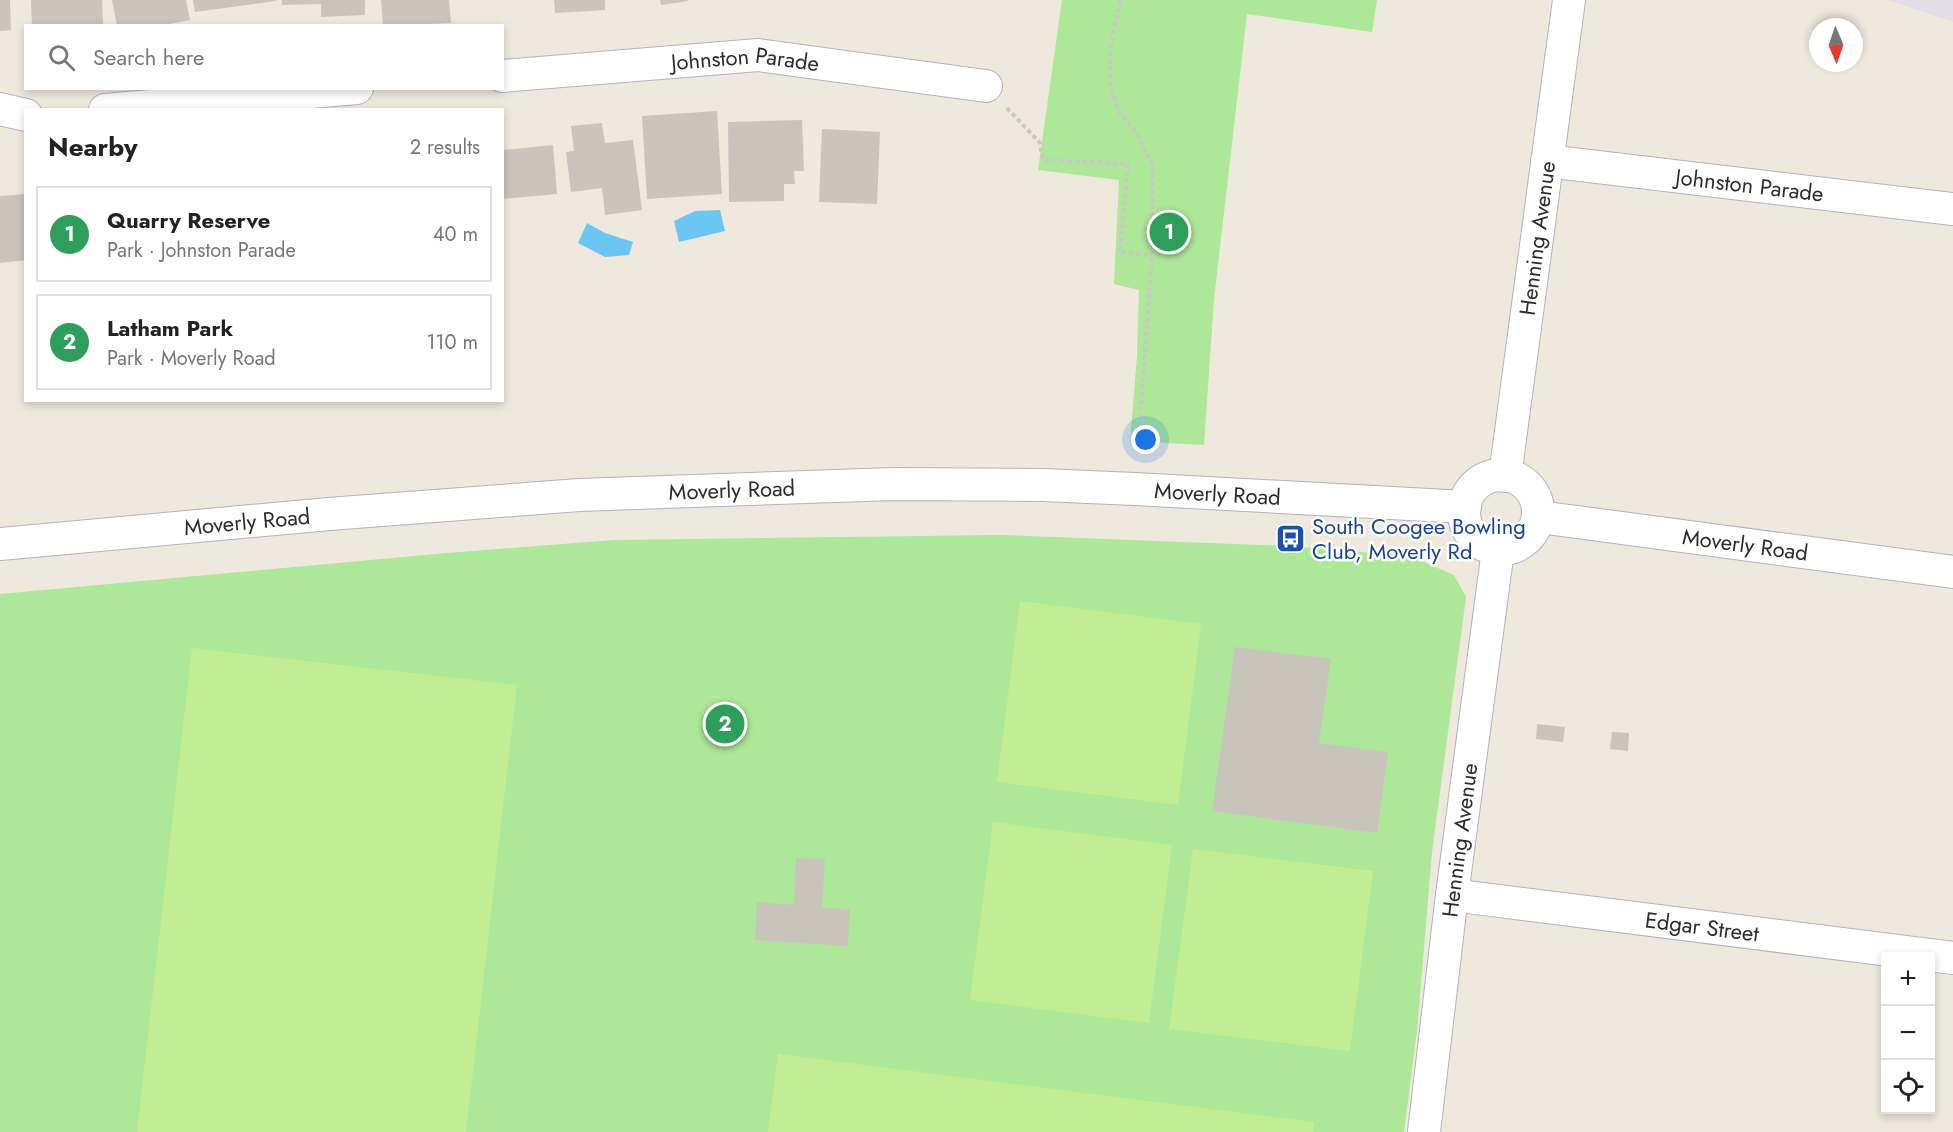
<!DOCTYPE html>
<html lang="en">
<head>
<meta charset="utf-8">
<style>
	body { margin:0; font-family:Jost,sans-serif; background:#f6f6f6; color:#222 }
	.controls { position:absolute; right:18px; bottom:18px; display:grid; overflow:hidden; border-radius:0px; box-shadow:0 3px 9px #0003 }
	.controls button { width:54px; height:54px; display:grid; place-items:center; padding:0; border:0; border-bottom:2px solid #e0e0e0; background:#fff; color:#222; font:30px sans-serif }
	.compass { position:absolute; left:1809px; top:18px; width:54px; height:54px; border-radius:50%; background:#fff; box-shadow:0 3px 9px #0003; rotate:178deg }
	.you { position:absolute; left:1146px; top:440px; width:21px; height:21px; margin:-15px; border:4px solid #fff; border-radius:50%; background:#1a73e8; box-shadow:0 0 0 9px #1a73e833 }
	.badge { display:grid; place-items:center; width:39px; height:39px; border-radius:50%; background:#3950ff; color:#fff; font-size:20px; font-weight:700 }
	.pin { position:absolute; translate:-50% -50%; border:3px solid #fff; box-shadow:0 2px 6px #0006 }
	.list { margin:0; padding:0; list-style:none }
	h2 { display:flex; justify-content:space-between; align-items:center; height:78px; margin:0; padding:0 24px; font-size:26px }
	h2 small { font-size:20px; font-weight:400; color:#767676 }
	.list li { display:grid; grid-template-columns:39px 1fr auto; gap:18px; align-items:center; box-sizing:border-box; height:96px; margin:0 12px 12px; padding:0 12px; border:2px solid #e0e0e0; border-radius:0px }
	.list b { display:block; font-size:22px; white-space:nowrap }
	.list p { margin:0; font-size:20px; white-space:nowrap; color:#767676 }
	.list em { font-size:20px; font-style:normal; color:#767676 }
	.icon { flex:none; width:33px; height:33px; fill:none; stroke:currentColor; stroke-width:2; stroke-linecap:round; stroke-linejoin:round }
	.map { position:relative; flex:none; width:1953px; height:1132px; overflow:hidden }
	.search { position:absolute; background:#fff; box-shadow:0 3px 9px #0003; left:24px; top:24px; width:480px; height:66px; display:flex; align-items:center; gap:15px; box-sizing:border-box; padding:0 21px; border-radius:0px; color:#767676; font-size:22px }
	.panel { position:absolute; background:#fff; box-shadow:0 3px 9px #0003; left:24px; top:108px; width:480px; height:294px; border-radius:0px }
	.map>svg:first-child { display:block }
	.industrial { fill:#e1dee6 }
	.green { fill:#ade798 }
	.pitch { fill:#c1ee93 }
	.water { fill:#6cc6f4 }
	.building { fill:#c9c5bd }
	.lines { fill:none; stroke-linecap:round; stroke-linejoin:round }
	.minor-casing { stroke:#b1b3c0; stroke-width:34 }
	.path { stroke:#c8c8c8; stroke-width:4; stroke-dasharray:4.5 3; stroke-linecap:butt }
	.minor { stroke:#fff; stroke-width:32 }
	.labels { text-anchor:middle; dominant-baseline:central; stroke-width:5; stroke-linejoin:round; paint-order:stroke }
	.street-label { font-size:22px; fill:#2c2c2c; stroke:#fff }
	.transit-label { font-size:22px; fill:#164399; stroke:#fff; text-anchor:start }
</style>
</head>
<body>
<div class="map">
<svg width="1953" height="1132" viewBox="0 0 1953 1132">
	<rect width="100%" height="100%" fill="#eee8dd"/>
	<polygon class="industrial" points="1888,0 1953,0 1953,22"/>
	<g class="green">
		<polygon points="1062,0 1377,0 1372,32 1247,14 1214,299 1204,445 1130,441 1137,356 1139,290 1114,284 1119,180 1038,170"/>
		<polygon points="1002,535 1288,546 1410,556 1454,575 1466,597 1432,852 1417,1031 1404,1132 0,1132 0,594 447,553 614,540"/>
	</g>
	<g class="pitch">
		<polygon points="1020,601 1201,624 1178,805 997,782"/>
		<polygon points="192,648 517,685 466,1132 137,1132"/>
		<polygon points="993,822 1172,845 1149,1023 970,1000"/>
		<polygon points="1193,849 1373,871 1350,1051 1169,1029"/>
		<polygon points="778,1054 1314,1122 1313,1132 768,1132"/>
	</g>
	<g class="water">
		<polygon points="720,210 725,231 679,242 674,221 695,211"/>
		<polygon points="587,223 605,233 633,242 629,255 605,257 578,243"/>
	</g>
	<g class="building">
		<polygon points="0,0 10,0 11,30 0,31"/>
		<polygon points="31,0 102,0 103,26 32,26"/>
		<polygon points="112,0 186,0 190,20 159,26 117,26"/>
		<polygon points="193,0 276,0 276,1 195,12"/>
		<polygon points="282,0 365,0 365,15 321,17 321,4 282,5"/>
		<polygon points="381,0 449,0 451,23 383,26"/>
		<polygon points="554,0 605,0 605,10 555,13"/>
		<polygon points="660,0 687,0 688,1 661,5"/>
		<polygon points="717,111 722,194 647,199 642,116"/>
		<polygon points="802,120 804,171 794,171 795,184 784,184 784,201 729,202 728,122"/>
		<polygon points="602,123 605,143 633,140 642,210 605,215 602,188 571,192 566,152 574,151 571,126"/>
		<polygon points="822,129 880,132 877,204 819,202"/>
		<polygon points="553,145 557,194 502,199 502,150"/>
		<polygon points="26,194 26,260 0,263 0,196"/>
		<polygon points="1235,647 1331,659 1319,743 1388,752 1377,833 1212,811"/>
		<polygon points="1537,724 1565,727 1563,742 1536,739"/>
		<polygon points="1612,732 1629,733 1628,751 1610,749"/>
		<polygon points="796,858 825,859 822,908 850,909 848,946 755,940 757,902 794,905"/>
	</g>
	<g class="lines">
		<defs>
			<g id="minor">
				<path id="s1" d="M 502,76 L 758,55 L 986,86"/>
				<polyline points="0,109 26,115"/>
				<polyline points="105,110 357,88"/>
				<path id="s2" d="M 1547,161 L 1953,209"/>
				<circle cx="1501" cy="512" r="37"/>
				<path id="s3" d="M 1505,476 L 1569,0"/>
				<path id="s4" d="M 1539,517 L 1953,572"/>
				<path id="s5" d="M 0,544 L 329,514 L 579,495 L 894,484 L 1043,485 L 1134,489 L 1465,507"/>
				<path id="s6" d="M 1452,895 L 1953,958"/>
				<path id="s7" d="M 1424,1132 L 1452,895 L 1498,550"/>
			</g>
		</defs>
		<use href="#minor" class="minor-casing"/>
		<g class="path">
			<polyline points="1120,0 1110,50 1110,83 1118,110 1136,133 1153,164 1152,255 1138,450"/>
			<polyline points="1007,108 1040,143 1043,160 1128,164 1120,252 1152,255"/>
		</g>
		<use href="#minor" class="minor"/>
	</g>
	<defs>
		<symbol id="bus-square" viewBox="-11 -11 22 22"><rect x="-9" y="-9" width="18" height="18" rx="4" fill="#1a4fb4" stroke="#fff"/><path d="M-5-6H5V4H4V6H2V4H-2V6H-4V4H-5ZM-3.5-4V0h7V-4ZM-3.5 1.2v1.5H-2V1.2ZM2 1.2v1.5H3.5V1.2Z" fill="#fff"/></symbol>
	</defs>
	<g fill-rule="evenodd">
		<use href="#bus-square" x="1274" y="522" width="33" height="33"/>
	</g>
	<g class="labels">
		<g class="street-label">
			<text stroke="none"><textPath href="#s1" startOffset="244">Johnston Parade</textPath></text>
			<text stroke="none"><textPath href="#s2" startOffset="204">Johnston Parade</textPath></text>
			<text stroke="none"><textPath href="#s3" startOffset="240">Henning Avenue</textPath></text>
			<text stroke="none"><textPath href="#s5" startOffset="734">Moverly Road</textPath></text>
			<text stroke="none"><textPath href="#s5" startOffset="1220">Moverly Road</textPath></text>
			<text stroke="none"><textPath href="#s5" startOffset="248">Moverly Road</textPath></text>
			<text stroke="none"><textPath href="#s4" startOffset="208">Moverly Road</textPath></text>
			<text stroke="none"><textPath href="#s7" startOffset="294">Henning Avenue</textPath></text>
			<text stroke="none"><textPath href="#s6" startOffset="252">Edgar Street</textPath></text>
		</g>
		<g class="transit-label">
			<text x="1312" y="526">South Coogee Bowling<tspan x="1312" dy="25">Club, Moverly Rd</tspan></text>
		</g>
	</g>
</svg>
<div class="controls">
<button>+</button>
<button>−</button>
<button><svg class="icon" aria-label="locate" viewBox="0 0 24 24"><circle cx="12" cy="12" r="6"/><path d="M12 2v4M12 18v4M2 12h4M18 12h4"/></svg></button>
</div>
<svg class="compass" viewBox="-18 -18 36 36"><path d="M0-13l5 13h-10z" fill="#e53935"/><path d="M0 13l5-13h-10z" fill="#767676"/></svg>
<div class="you"></div>
<div class="pin badge" style="left:1169px;top:232px;background:#2e9e5b">1</div>
<div class="pin badge" style="left:725px;top:724px;background:#2e9e5b">2</div>
<div class="search"><svg class="icon" aria-label="search" viewBox="0 0 24 24"><circle cx="10" cy="10" r="6"/><path d="M15 15l6 6"/></svg>Search here</div>
<section class="panel">
<h2>Nearby<small>2 results</small></h2>
<ul class="list">
<li><span class="badge" style="background:#2e9e5b">1</span><div><b>Quarry Reserve</b><p>Park · Johnston Parade</p></div><em>40 m</em></li>
<li><span class="badge" style="background:#2e9e5b">2</span><div><b>Latham Park</b><p>Park · Moverly Road</p></div><em>110 m</em></li>
</ul>
</section>
</div>
</body>
</html>
